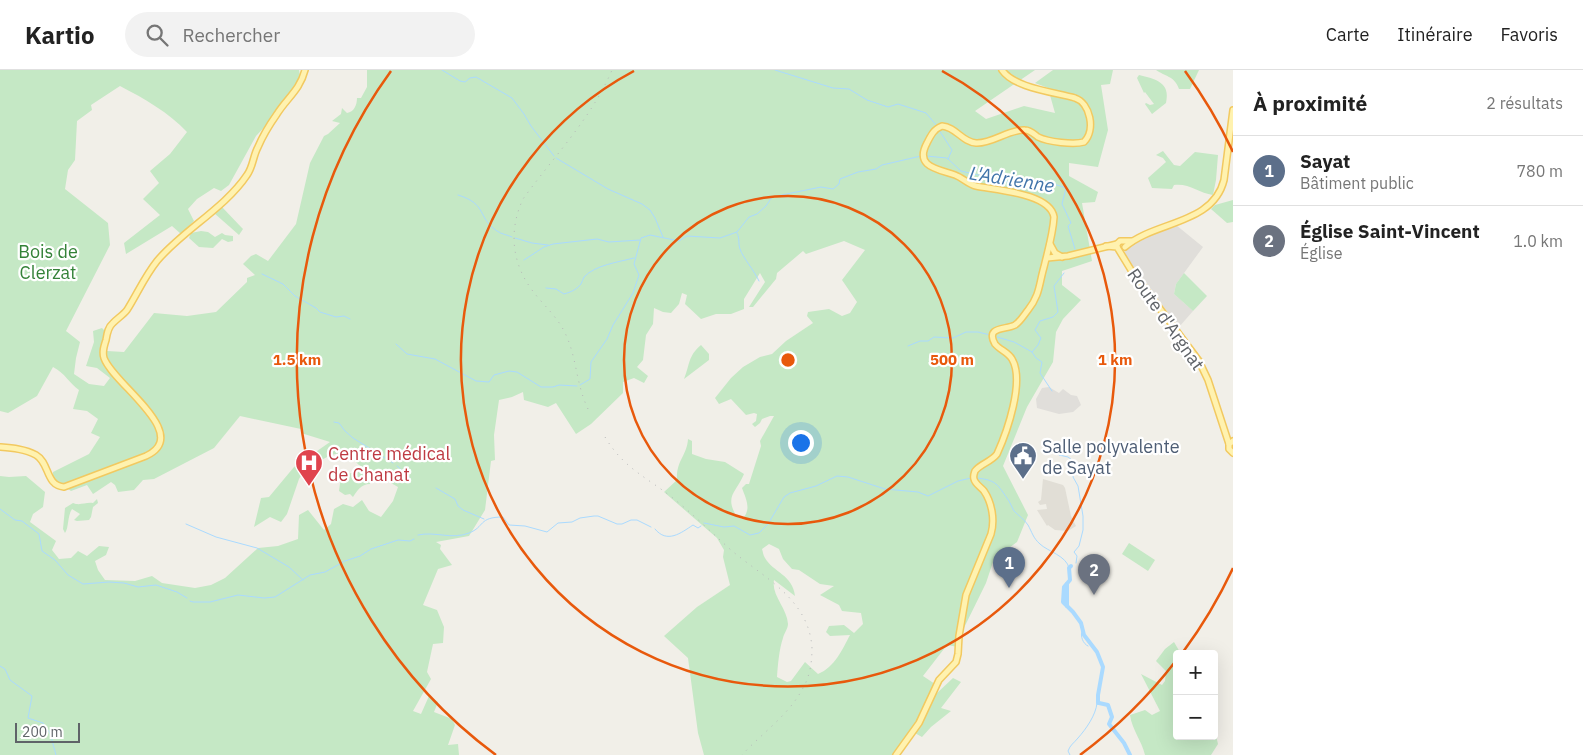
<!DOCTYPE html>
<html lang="fr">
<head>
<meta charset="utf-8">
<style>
	body { margin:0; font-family:"IBM Plex Sans",sans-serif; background:#f2f2f2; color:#222 }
	.controls { position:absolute; right:15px; bottom:15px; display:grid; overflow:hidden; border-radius:5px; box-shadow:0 5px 20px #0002 }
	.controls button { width:45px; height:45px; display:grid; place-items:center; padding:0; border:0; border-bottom:1px solid #e0e0e0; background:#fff; color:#222; font:25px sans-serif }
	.scale { position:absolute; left:15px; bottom:12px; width:65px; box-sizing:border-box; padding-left:5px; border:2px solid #5f6368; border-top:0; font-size:14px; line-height:18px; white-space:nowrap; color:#5f6368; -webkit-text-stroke:4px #fff; paint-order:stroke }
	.you { position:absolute; left:800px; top:372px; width:18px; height:18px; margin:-12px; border:4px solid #fff; border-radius:50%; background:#1a73e8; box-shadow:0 0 0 8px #1a73e833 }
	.badge { display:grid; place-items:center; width:32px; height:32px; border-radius:50%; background:#2563eb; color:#fff; font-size:16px; font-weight:700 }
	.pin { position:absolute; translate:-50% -41px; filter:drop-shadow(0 1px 2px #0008) }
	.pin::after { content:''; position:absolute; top:26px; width:18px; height:15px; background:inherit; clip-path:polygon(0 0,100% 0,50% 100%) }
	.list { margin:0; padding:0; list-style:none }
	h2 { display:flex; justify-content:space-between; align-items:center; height:65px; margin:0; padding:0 20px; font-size:21px }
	h2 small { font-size:16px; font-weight:400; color:#767676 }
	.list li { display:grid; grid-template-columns:32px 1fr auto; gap:15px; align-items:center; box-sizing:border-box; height:70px; padding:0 20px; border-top:1px solid #e0e0e0 }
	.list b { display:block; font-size:19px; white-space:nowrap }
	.list p { margin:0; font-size:16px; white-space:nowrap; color:#767676 }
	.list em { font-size:16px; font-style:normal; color:#767676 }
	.icon { flex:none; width:28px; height:28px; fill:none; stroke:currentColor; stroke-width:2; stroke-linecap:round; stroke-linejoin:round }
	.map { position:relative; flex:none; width:1233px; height:685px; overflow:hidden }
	header { display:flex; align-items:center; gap:30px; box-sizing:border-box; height:70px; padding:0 25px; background:#fff; border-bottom:1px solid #e0e0e0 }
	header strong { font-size:24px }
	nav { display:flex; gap:28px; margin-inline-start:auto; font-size:18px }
	.search { width:350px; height:45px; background:#f2f2f2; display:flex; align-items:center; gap:12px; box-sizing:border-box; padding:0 18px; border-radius:28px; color:#767676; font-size:19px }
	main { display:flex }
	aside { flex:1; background:#fff }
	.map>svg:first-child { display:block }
	.industrial { fill:#e0deda }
	.education { fill:#e1ded6 }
	.green { fill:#c5e8c5; fill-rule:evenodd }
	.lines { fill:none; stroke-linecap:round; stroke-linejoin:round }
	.stream { stroke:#aadaff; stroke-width:1 }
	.river { stroke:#aadaff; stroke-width:4 }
	.major-casing { stroke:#f2c960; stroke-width:8 }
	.major { stroke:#fff2af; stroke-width:5 }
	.rail { stroke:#b6b7b8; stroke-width:1; stroke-dasharray:1 6; stroke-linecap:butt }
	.ring { fill:none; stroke:#e8590c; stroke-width:2.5 }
	.labels { text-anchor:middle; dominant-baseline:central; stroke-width:4.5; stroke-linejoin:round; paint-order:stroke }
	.park-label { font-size:18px; fill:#348238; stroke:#fff }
	.street-label { font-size:18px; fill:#5f6368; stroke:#fff }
	.service-label { font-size:18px; fill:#4e5e75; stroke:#fff; text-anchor:start }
	.health-label { font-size:18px; fill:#be3a42; stroke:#fff; text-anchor:start }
	.water-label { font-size:19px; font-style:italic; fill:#4174aa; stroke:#fff }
	.centre { fill:#e8590c; stroke:#fff; stroke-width:2.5 }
	.ring-label { font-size:15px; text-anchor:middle; font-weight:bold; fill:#e8590c; stroke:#fff; stroke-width:4.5; stroke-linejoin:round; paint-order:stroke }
</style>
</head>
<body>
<header>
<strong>Kartio</strong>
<div class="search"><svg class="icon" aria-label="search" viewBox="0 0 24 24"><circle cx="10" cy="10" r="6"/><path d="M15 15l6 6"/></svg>Rechercher</div>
<nav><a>Carte</a><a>Itinéraire</a><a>Favoris</a></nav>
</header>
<main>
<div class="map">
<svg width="1233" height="685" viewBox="0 0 1233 685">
	<rect width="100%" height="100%" fill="#f1efe8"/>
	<g class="industrial">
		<polygon points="1176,155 1203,177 1176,214 1174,224 1193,241 1179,257 1123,185 1128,177 1141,168"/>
		<polygon points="1049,317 1059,323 1063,319 1071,325 1077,326 1081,335 1073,342 1059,344 1037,338 1036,329 1042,318"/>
	</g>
	<polygon class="education" points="1043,409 1063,415 1065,418 1071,446 1076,456 1068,461 1055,460 1048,455 1047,456 1037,440 1047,439 1046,434 1040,435 1038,432 1041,430"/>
	<g class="green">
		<path d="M 0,0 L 299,0 L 302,17 L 256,66 L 229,115 L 221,121 L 214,118 L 197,129 L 188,139 L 194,151 L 181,164 L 172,156 L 126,184 L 124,173 L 160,145 L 143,129 L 159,113 L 150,101 L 170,84 L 187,62 C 168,42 145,29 120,16 L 91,35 L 92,40 L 77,51 L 75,90 L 68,100 L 65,119 L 108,153 L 110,175 L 66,261 L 80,272 L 76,288 L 74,304 L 89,314 L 104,316 L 110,308 L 97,298 L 86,296 L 94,272 L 93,261 L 102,258 L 105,261 L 107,281 L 124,282 L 154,243 L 187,246 L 216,242 L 247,212 L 247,208 L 255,205 L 243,194 L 251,186 L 256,184 L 268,191 L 296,154 L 310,93 L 324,66 L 328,64 L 340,53 L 332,51 L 341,44 L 342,38 L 347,43 C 354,42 357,35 357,28 L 361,28 L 367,17 L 367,0 L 1035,0 L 975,41 L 986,49 L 1024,36 L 1055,43 L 1048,18 L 1035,13 L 1053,0 L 1113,0 L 1110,14 L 1101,15 L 1108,60 L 1098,97 L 1069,93 L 1069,106 L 1098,122 L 1095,132 L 1082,133 L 1092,191 L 1062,201 L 1062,215 L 1081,230 L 1063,249 L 1056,262 L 1053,292 L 1027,337 L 1003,396 L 1028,445 L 1017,472 L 994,489 L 986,513 L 959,568 L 958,577 L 947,575 L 923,606 L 935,614 L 931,622 L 936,624 L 953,608 L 961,612 L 941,638 L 951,641 L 931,657 L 922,667 L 913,662 L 895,685 L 704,685 L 698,663 L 688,588 L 664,566 L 697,537 L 730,515 L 723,487 L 724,480 L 717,468 L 664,422 L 677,410 C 676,390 687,386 688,369 L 692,371 L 692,384 L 706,389 L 725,392 L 744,404 C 736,423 724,426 737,447 L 742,449 C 752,440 746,429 742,418 L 746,414 L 749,414 L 761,376 L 760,371 L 774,346 L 770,346 L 762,349 L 760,353 L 755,357 L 752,354 L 756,351 L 757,344 L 754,343 L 746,345 L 731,329 L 719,334 L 715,328 L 731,308 L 743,297 L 760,287 L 772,284 L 786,271 L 813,253 L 807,246 L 808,242 L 829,239 L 842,246 L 850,243 L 857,232 L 842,210 L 865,180 L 844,171 L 806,184 L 803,181 L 777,203 L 776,209 L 753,237 L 749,237 L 765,212 L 760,203 L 744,229 L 744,239 L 731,244 L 716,244 L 701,249 L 685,234 L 687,225 L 682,223 L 679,234 L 671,243 L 663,242 L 654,238 L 653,254 L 646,265 L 643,290 L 637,297 L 648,306 L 644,313 L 634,308 L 623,312 L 623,323 L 591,354 L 576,364 L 556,333 L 548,337 L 524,330 L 523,322 L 512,327 L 499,330 L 494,365 L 495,390 L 491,391 L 485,440 L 469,466 L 436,472 L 441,475 L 440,479 L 452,495 L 438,499 L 423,535 L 437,540 L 444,557 L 443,573 L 433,574 L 427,602 L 431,609 L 413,641 L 421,644 L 429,626 L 438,632 L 434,642 L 452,649 L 455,655 L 448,675 L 458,674 L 459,685 L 0,685 L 0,406 L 9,407 L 26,406 L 45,422 L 43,437 L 33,444 L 30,452 L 56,471 L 52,480 L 59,489 L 71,488 L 78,481 L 87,486 L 99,476 L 109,477 L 106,485 L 95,491 L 98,500 L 105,510 L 135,511 L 152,506 L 162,513 L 195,518 L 211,515 L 225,508 L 258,478 L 278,476 L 298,469 L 299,445 L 308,440 L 324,460 L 331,454 L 334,439 L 343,434 L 353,437 L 362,430 L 369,441 L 381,447 L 393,431 L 398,417 L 359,395 L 345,382 L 331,385 L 306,398 L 299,409 L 287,444 L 281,452 L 270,447 L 254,457 L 261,428 L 269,427 L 294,397 L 330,372 L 301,363 L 301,359 L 240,346 L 214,378 L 154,409 L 143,410 L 134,420 L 118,422 L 115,415 L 111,412 L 93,424 L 87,415 L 71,421 L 53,408 L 53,402 L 89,384 L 100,367 L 91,363 L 98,349 L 87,341 L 73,339 L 79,320 C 69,313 65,303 53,297 L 37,326 L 8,343 L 0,341 ZM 769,474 L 779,479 L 783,489 L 792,499 L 799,500 L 820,514 L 834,516 L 820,525 L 839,535 L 842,541 L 861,543 L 863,554 L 854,563 L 844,555 L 829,556 L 826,562 L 830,566 L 850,565 C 842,580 835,597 818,604 L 805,592 L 791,611 L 787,612 L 777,607 C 778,594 779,580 783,568 C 784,563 788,559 788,554 C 787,538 771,525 774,510 L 795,526 C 793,505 773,502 765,488 C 763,485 763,482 762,479 Z"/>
		<path d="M 1156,0 L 1199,0 L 1190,19 L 1179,19 C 1175,6 1164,6 1156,0 Z"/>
		<path d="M 1139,5 C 1155,9 1171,12 1166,33 L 1152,44 L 1145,34 L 1146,33 L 1150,35 L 1154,34 L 1145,22 L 1144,23 L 1137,8 Z"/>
		<path d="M 1163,81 L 1174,95 L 1180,96 L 1195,82 L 1218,85 L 1216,110 L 1213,125 C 1199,123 1189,113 1174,115 L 1172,119 L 1152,118 L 1148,108 L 1166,92 L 1163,88 L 1156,85 Z"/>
		<polygon points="1233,130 1233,152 1227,153 1211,139 1215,135"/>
		<polygon points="221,136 243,159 239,165 214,143"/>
		<polygon points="201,161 208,162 215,167 222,163 225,165 233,166 233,171 228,172 222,169 213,178 199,177 189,168 191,163"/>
		<polygon points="1184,203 1207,226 1193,241 1174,224 1176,214"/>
		<path d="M 701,275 L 709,284 L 709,290 L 684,309 C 690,294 688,286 701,275 Z"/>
		<path d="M 358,401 L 369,409 L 370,414 C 361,414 357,421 353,427 L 350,424 L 345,425 L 339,421 L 341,406 Z"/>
		<path d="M 97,429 L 98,433 L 93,437 L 91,447 L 89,450 L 77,451 L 74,450 L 80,444 L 72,439 C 67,447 69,458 65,463 L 63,459 L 65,438 L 73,433 C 80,436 85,432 93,433 Z"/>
		<polygon points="1129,473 1155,490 1148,501 1122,484"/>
		<path d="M 1174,572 L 1181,584 L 1177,584 L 1177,666 L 1200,666 L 1201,670 L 1216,666 L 1218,674 L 1211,685 L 1145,685 C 1142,671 1132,660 1130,645 L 1145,640 L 1152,645 L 1160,641 L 1141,604 L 1162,615 L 1165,611 L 1166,601 L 1156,591 L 1165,579 Z"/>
	</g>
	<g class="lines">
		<g class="stream">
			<polyline points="442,0 460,11 465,12 470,8 476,7 512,28 524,44 531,56 554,86"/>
			<polyline points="775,0 833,18 849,19 867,30 888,37 898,34 920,41 926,43 937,56"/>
			<polyline points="939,60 952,80 948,89"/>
			<polyline points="926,86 947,88 961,101 1008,112 1042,110 1066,118 1062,134 1071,153 1068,156 1075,179"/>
			<polyline points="556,88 608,119 642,134 650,140 655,148 663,167"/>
			<path d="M 458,125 C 488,134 477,148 497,161 C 501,164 508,165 512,167"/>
			<path d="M 737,163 C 740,168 738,174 740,179 C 743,188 754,200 759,211"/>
			<polyline points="515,168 532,173 548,175"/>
			<polyline points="524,190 544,177 553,174 597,169 609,172 640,170"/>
			<polyline points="262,204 283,214 295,226 316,238 320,242 336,247 344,246 350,249"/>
			<path d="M 546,218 L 556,219 L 564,224 C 571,222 576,220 581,214 C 582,212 583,209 584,207 C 595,195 619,192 634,188"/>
			<polyline points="997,267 1014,272 1032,282"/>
			<polyline points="396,274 407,284 435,289 476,311 489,312 494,305 509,301 517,302 541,317 553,317 559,315 577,316"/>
			<polyline points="908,276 920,271 928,271 934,267 953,268 966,262 978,262 990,265"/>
			<polyline points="580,315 590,309 591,292 607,269 613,255 633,223 639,205 634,194 641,168 650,165 679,171 687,166 720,168 737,162 749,147 757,144 766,136 772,127 821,117 833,119 839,114 840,109 858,102 876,99 882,95 921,86"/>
			<polyline points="1052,321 1040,303 1042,292 1036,288 1032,282 1038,275 1041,268 1035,260 1040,251 1053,247 1058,242 1054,216 1064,203"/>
			<polyline points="334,352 339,353 345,361 353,368 385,388"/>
			<polyline points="1053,375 1059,385 1068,387 1075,392 1073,407 1078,416 1083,446 1083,460 1079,476 1074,482 1077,486 1076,493"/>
			<polyline points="389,390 393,393"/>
			<polyline points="397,396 410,408"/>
			<path d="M 976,408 C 997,410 997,414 1009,431 C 1011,434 1012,438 1014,441 C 1019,446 1024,449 1028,455 C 1032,462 1033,468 1040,474 C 1047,481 1067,486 1069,498"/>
			<polyline points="436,418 455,429 458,436 463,440 484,449"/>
			<polyline points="0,439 15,450 22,451 39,464 42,481 55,490 68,505 83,514 109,512 124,513 138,517 156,515 177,522 187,528"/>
			<polyline points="704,453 724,457 734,456 750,465 759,463 768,454 784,427 790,423 816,416 837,406 848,407 885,419 918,422 928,426 958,411 971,408"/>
			<polyline points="186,454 216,467 257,478 289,497 303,510"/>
			<path d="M 655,459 C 667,474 681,463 693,455 L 698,458 L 701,456"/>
			<path d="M 418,465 C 435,461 452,470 469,463 C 485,457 478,447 503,447 L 509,455 L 525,456 L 547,462 L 558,453 L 572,452 L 580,448 L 594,446 L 598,446 L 617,454 L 622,454 L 631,450 L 637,450 L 651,457"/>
			<polyline points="190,531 193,532 210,532 238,525 264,528 275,527 310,505 325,502 345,491 360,486 371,479 398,470 410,471 414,469"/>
			<path d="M 1082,561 C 1080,566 1083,574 1088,576"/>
			<polyline points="0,596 5,599 10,610 32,626 28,648 43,653 50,663 56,685"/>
			<path d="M 1070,685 L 1068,681 C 1070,675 1074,673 1078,668 C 1086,659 1096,645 1097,633"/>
		</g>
		<g class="river">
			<polyline points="1071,496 1069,498 1070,510 1064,517 1063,532 1073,542 1081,553 1084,565 1097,582 1103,597 1098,625 1098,633"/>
			<polyline points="1067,536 1067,514"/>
			<polyline points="1099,633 1108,635 1112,647 1109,654 1124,673 1130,685"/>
		</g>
		<defs>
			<g id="major">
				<polyline points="1050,174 1055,183 1062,187"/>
				<polyline points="1106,176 1117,177 1131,200 1199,291 1208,310 1229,374"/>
				<polyline points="1117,176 1117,174 1120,171 1132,171"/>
				<path d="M 1125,177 C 1154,151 1213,155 1224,110 L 1233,40"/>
				<polyline points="1047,188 1068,186 1117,174"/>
				<polyline points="1233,371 1229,374 1229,379 1233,383"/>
				<path d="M 0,377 C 12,378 25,379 36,385 C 50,393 45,415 64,417 L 146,386 C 193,364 113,314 104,288 C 102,282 104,276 106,270 C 107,264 108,257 113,253 C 118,248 123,245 127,240 C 137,224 145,206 157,191 C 182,161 225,138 247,105 C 253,97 253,86 258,77 C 263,65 270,54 277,44 C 287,28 300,20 305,0"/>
				<path d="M 896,685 L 919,653 L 939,610 L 956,592 L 958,584 L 959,566 L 966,525 L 991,464 C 995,450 992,433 984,421 C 981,417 975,414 974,409 C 973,406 974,404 975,401 C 980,394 991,392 997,384 C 1007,362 1025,311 1012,289 C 1008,282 1000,280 995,274 C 985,256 1006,260 1015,255 C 1020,252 1024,245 1028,240 C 1040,225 1039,214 1044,197 C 1048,180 1053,164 1054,147 C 1050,123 995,120 976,116 C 968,114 963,108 955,105 C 938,99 914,97 927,73 C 931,65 934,59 942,56 C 956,57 962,72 976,73 C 992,74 1009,59 1025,60 C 1030,60 1034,64 1038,67 C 1048,72 1074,75 1084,72 C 1096,60 1090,33 1075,28 C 1054,22 1014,18 1002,0"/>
			</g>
		</defs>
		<use href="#major" class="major-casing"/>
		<use href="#major" class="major"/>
		<g class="rail">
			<path d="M 588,339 C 576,314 577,289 566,265 C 558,247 543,235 532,220 C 511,192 509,159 523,129 C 554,86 591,49 612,0"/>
			<path d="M 605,367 C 624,399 647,407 674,429 C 694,445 712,463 731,480 C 764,508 809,529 812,578 C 812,592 810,606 803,618 C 789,645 762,663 742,685"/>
		</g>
	</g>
	<g class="ring">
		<circle cx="788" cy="290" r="164"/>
		<path d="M942 1A327 327 0 1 1 634 1"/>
		<path d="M1233 498A491 491 0 0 1 1183 582M1175 592A491 491 0 0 1 1080 685M496 685A491 491 0 0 1 391 1M1185 1A491 491 0 0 1 1233 82"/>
	</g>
	<defs>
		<symbol id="civic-pin" viewBox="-11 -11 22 30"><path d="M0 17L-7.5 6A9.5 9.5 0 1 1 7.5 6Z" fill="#5c6f8a" stroke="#fff"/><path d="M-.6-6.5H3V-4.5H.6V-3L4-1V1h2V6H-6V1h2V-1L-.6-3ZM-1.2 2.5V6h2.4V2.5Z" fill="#fff"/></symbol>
		<symbol id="hospital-pin" viewBox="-11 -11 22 30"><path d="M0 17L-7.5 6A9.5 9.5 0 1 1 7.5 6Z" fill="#e0444e" stroke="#fff"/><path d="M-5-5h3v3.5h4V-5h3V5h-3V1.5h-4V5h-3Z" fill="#fff"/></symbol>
	</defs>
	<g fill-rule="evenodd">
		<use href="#civic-pin" x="1007" y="370" width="32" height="43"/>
		<use href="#hospital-pin" x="293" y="377" width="32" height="43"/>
	</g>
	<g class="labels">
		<g class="park-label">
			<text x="48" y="181">Bois de<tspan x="48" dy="21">Clerzat</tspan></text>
		</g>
		<g class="street-label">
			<text transform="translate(1166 249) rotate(55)">Route d'Argnat</text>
		</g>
		<g class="service-label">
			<text x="1042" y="376">Salle polyvalente<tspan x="1042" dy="21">de Sayat</tspan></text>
		</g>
		<g class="health-label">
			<text x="328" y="383">Centre médical<tspan x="328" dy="21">de Chanat</tspan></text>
		</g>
		<g class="water-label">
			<text transform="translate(1012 109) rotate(9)">L'Adrienne</text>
		</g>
	</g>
	<circle cx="788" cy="290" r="8" class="centre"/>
	<g class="ring-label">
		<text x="952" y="295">500 m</text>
		<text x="1115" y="295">1 km</text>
		<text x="297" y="295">1.5 km</text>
	</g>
</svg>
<div class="controls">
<button>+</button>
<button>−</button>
</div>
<div class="scale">200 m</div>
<div class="you"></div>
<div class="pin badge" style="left:1009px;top:518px;background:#5c6f8a">1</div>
<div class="pin badge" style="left:1094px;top:525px;background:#6b7280">2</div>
</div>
<aside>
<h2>À proximité<small>2 résultats</small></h2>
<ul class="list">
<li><span class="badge" style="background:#5c6f8a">1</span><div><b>Sayat</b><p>Bâtiment public</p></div><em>780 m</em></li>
<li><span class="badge" style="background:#6b7280">2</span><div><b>Église Saint-Vincent</b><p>Église</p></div><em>1.0 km</em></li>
</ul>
</aside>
</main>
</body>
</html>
